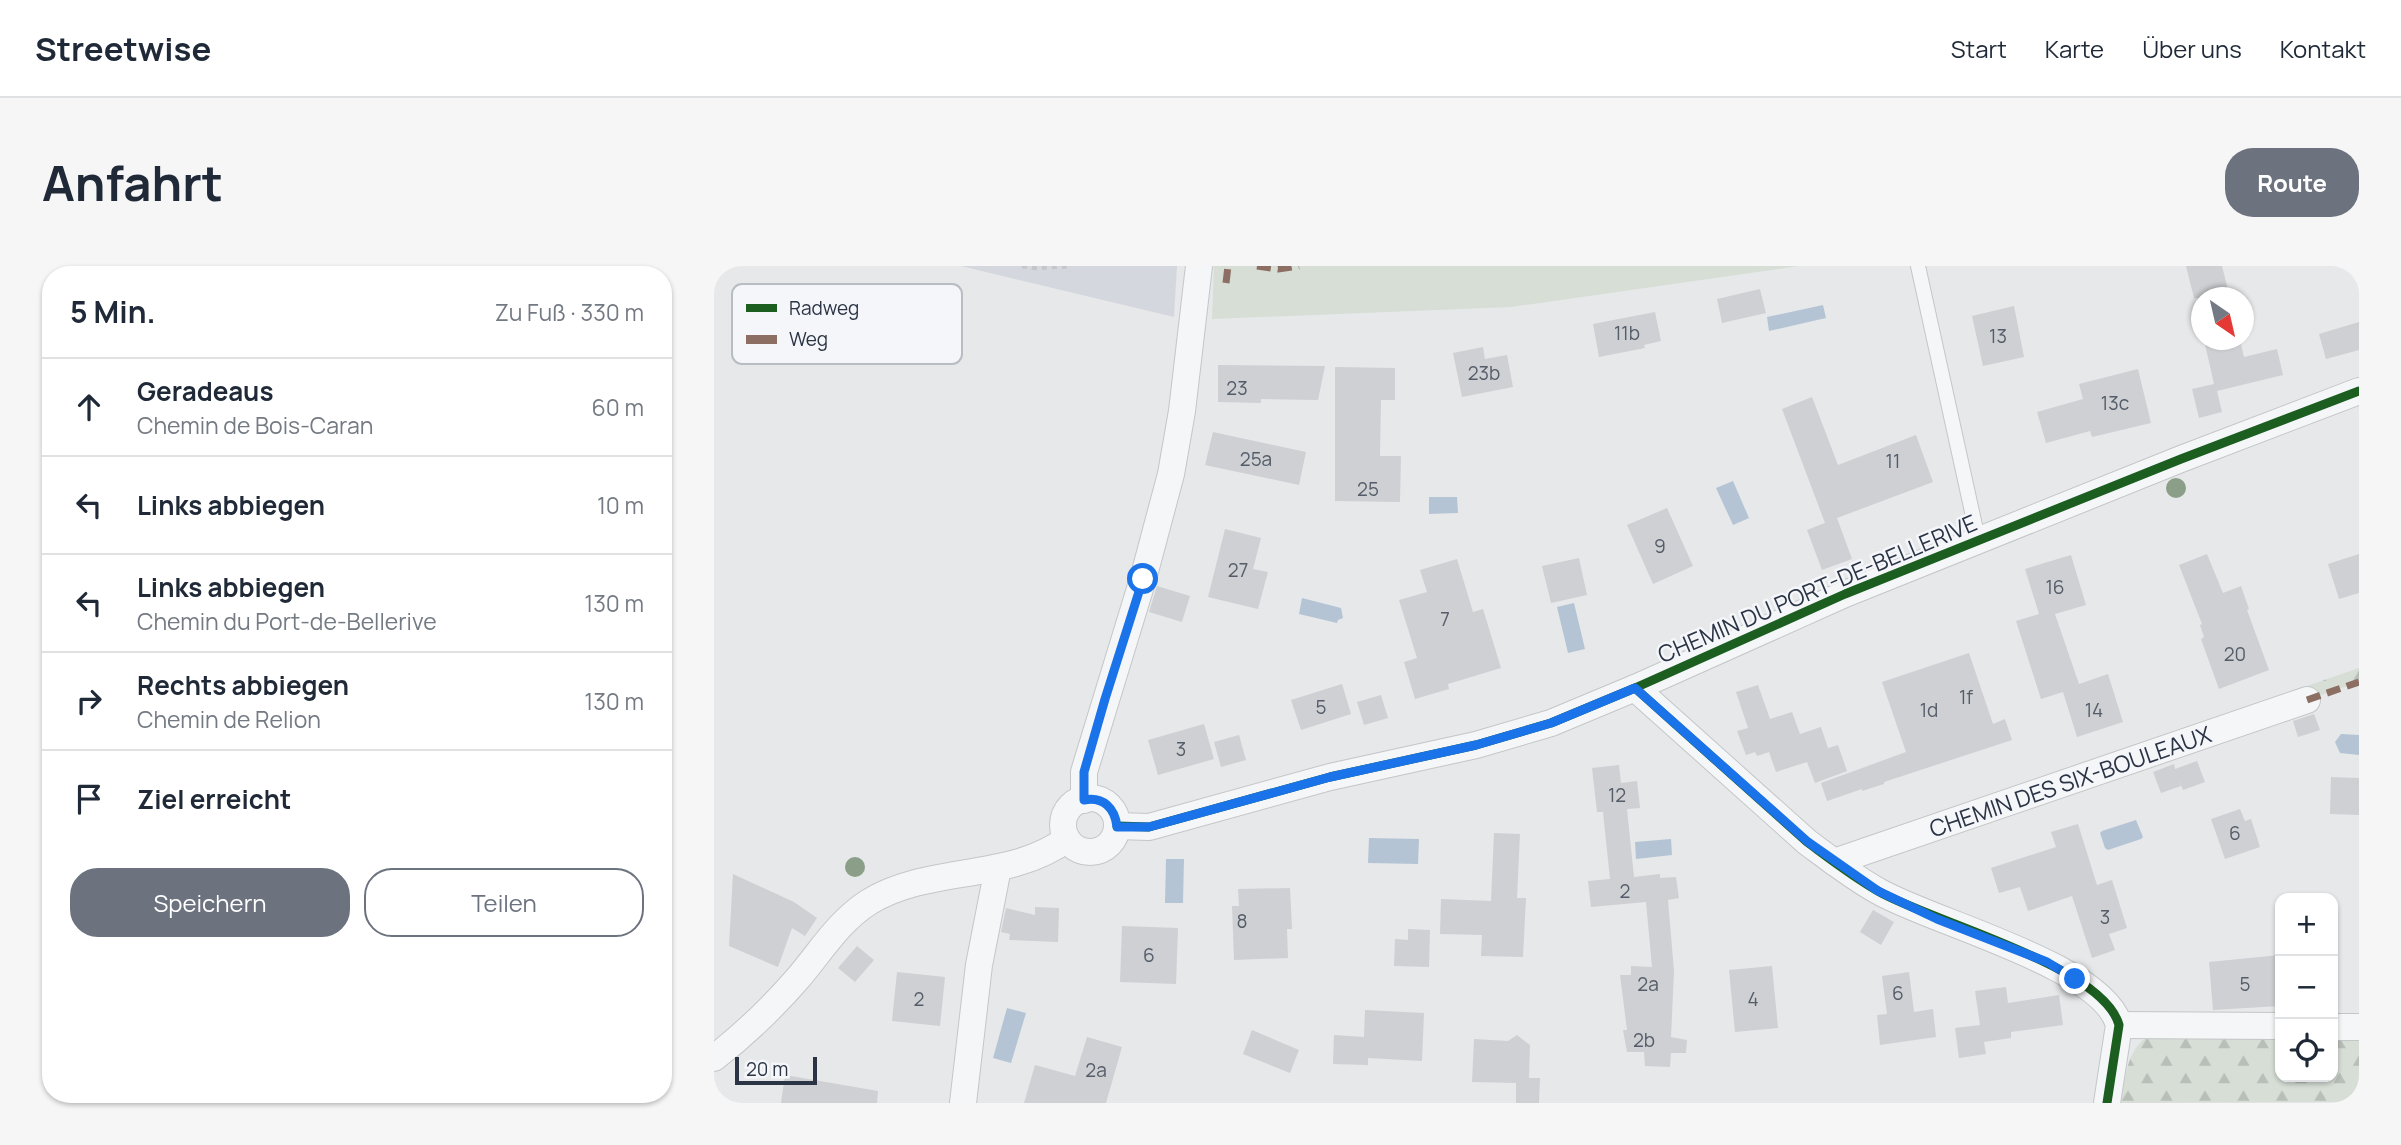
<!DOCTYPE html>
<html lang="de">
<head>
<meta charset="utf-8">
<style>
	body { margin:0; font-family:Manrope,sans-serif; background:#f6f6f7; color:#1f2937 }
	.controls { position:absolute; right:21px; bottom:21px; display:grid; overflow:hidden; border-radius:14px; box-shadow:0 2px 5px #0004 }
	.controls button { width:63px; height:63px; display:grid; place-items:center; padding:0; border:0; border-bottom:2px solid #e0e1e3; background:#fff; color:#1f2937; font:35px sans-serif }
	.compass { position:absolute; left:1477px; top:21px; width:63px; height:63px; border-radius:50%; background:#fff; box-shadow:0 2px 5px #0004; rotate:146deg }
	.scale { position:absolute; left:21px; bottom:18px; width:82px; box-sizing:border-box; padding-left:7px; border:4px solid #2b3445; border-top:0; font-size:19px; line-height:24px; white-space:nowrap; color:#2b3445; -webkit-text-stroke:5px #f4f6f9; paint-order:stroke }
	.stop { position:absolute; width:21px; height:21px; margin:-16px; border:5px solid #1a73e8; border-radius:50%; background:#fff }
	.stop.end { background:#1a73e8; border-color:#fff; box-shadow:0 2px 7px #0008 }
	.list { margin:0; padding:0; list-style:none }
	h2 { display:flex; justify-content:space-between; align-items:center; height:91px; margin:0; padding:0 28px; font-size:30px }
	h2 small { font-size:23px; font-weight:400; color:#747a83 }
	.list li { display:grid; grid-template-columns:46px 1fr auto; gap:21px; align-items:center; box-sizing:border-box; height:98px; padding:0 28px; border-top:2px solid #e0e1e3 }
	.list b { display:block; font-size:26px; white-space:nowrap }
	.list p { margin:0; font-size:23px; white-space:nowrap; color:#747a83 }
	.list em { font-size:23px; font-style:normal; color:#747a83 }
	.actions { display:flex; gap:14px; padding:21px 28px }
	.actions a { flex:1; padding:16px 0; border:2px solid #6c737f; border-radius:28px; text-align:center; font-size:24px; color:#6c737f }
	.actions .main { background:#6c737f; color:#fff }
	.icon { flex:none; width:38px; height:38px; fill:none; stroke:currentColor; stroke-width:2; stroke-linecap:round; stroke-linejoin:round }
	.map { position:relative; flex:none; width:1645px; height:837px; overflow:hidden; border-radius:28px }
	header { display:flex; align-items:center; gap:42px; box-sizing:border-box; height:98px; padding:0 35px; background:#fff; border-bottom:2px solid #e0e1e3 }
	header strong { font-size:33px }
	nav { display:flex; gap:38px; margin-inline-start:auto; font-size:24px }
	.intro { display:flex; align-items:center; justify-content:space-between; box-sizing:border-box; height:168px; padding:0 42px }
	h1 { margin:0; font-size:49px }
	.button { padding:18px 32px; border-radius:28px; background:#6c737f; color:#fff; font-size:24px; font-weight:700 }
	main { display:flex; gap:42px; padding:0 42px }
	aside { flex:1; background:#fff; border-radius:28px; box-shadow:0 2px 5px #0004 }
	.map>svg:first-child { display:block }
	.built { fill:#d4d7dd }
	.forest { fill:url(#forest-firs) }
	.park { fill:#d6ded6 }
	.water { fill:#b4c4d5 }
	.building { fill:#ced0d3 }
	.lines { fill:none; stroke-linecap:round; stroke-linejoin:round }
	.service-casing { stroke:#c4c6c8; stroke-width:16 }
	.minor-casing { stroke:#c4c6c8; stroke-width:28 }
	.path { stroke:#c5c6ca; stroke-width:4.5; stroke-dasharray:5 5; stroke-linecap:butt }
	.service { stroke:#f5f6f7; stroke-width:14 }
	.minor { stroke:#f5f6f7; stroke-width:26 }
	.quiet { stroke:#8d6e63; stroke-width:7; stroke-dasharray:14 7; stroke-linecap:butt }
	.cycleway-casing { stroke:#f4f6f9; stroke-width:13 }
	.cycleway { stroke:#1b5e20; stroke-width:9 }
	.tree { fill:#8a9e88 }
	.route { stroke:#1a73e8; stroke-width:9 }
	.labels { text-anchor:middle; dominant-baseline:central; stroke-width:5; stroke-linejoin:round; paint-order:stroke }
	.number-label { font-size:19px; fill:#545c69 }
	.street-label { font-size:23px; fill:#2b3445; stroke:#f4f6f9 }
	.key { fill:#f4f6f9; stroke:#b8bcc3; stroke-width:2 }
	.key-label { font-size:19px; fill:#2b3445 }
</style>
</head>
<body>
<header>
<strong>Streetwise</strong>
<nav><a>Start</a><a>Karte</a><a>Über uns</a><a>Kontakt</a></nav>
</header>
<div class="intro"><h1>Anfahrt</h1><a class="button">Route</a></div>
<main>
<aside>
<h2>5 Min.<small>Zu Fuß · 330 m</small></h2>
<ul class="list">
<li><svg class="icon" aria-label="ahead" viewBox="0 0 24 24"><path d="M12 20V5M6 11l6-6 6 6"/></svg><div><b>Geradeaus</b><p>Chemin de Bois-Caran</p></div><em>60 m</em></li>
<li><svg class="icon" aria-label="left" viewBox="0 0 24 24"><path d="M17 20v-9H6M10 6l-5 5 5 5"/></svg><div><b>Links abbiegen</b></div><em>10 m</em></li>
<li><svg class="icon" aria-label="left" viewBox="0 0 24 24"><path d="M17 20v-9H6M10 6l-5 5 5 5"/></svg><div><b>Links abbiegen</b><p>Chemin du Port-de-Bellerive</p></div><em>130 m</em></li>
<li><svg class="icon" aria-label="right" viewBox="0 0 24 24"><path d="M7 20v-9h11M14 6l5 5-5 5"/></svg><div><b>Rechts abbiegen</b><p>Chemin de Relion</p></div><em>130 m</em></li>
<li><svg class="icon" aria-label="arrive" viewBox="0 0 24 24"><path d="M6 21V4h12l-3 4 3 4H6"/></svg><div><b>Ziel erreicht</b></div></li>
</ul>
<div class="actions"><a class="main">Speichern</a><a>Teilen</a></div>
</aside>
<div class="map">
<svg width="1645" height="837" viewBox="0 0 1645 837">
	<defs>
		<pattern id="forest-firs" width="22" height="20" patternUnits="userSpaceOnUse" patternTransform="scale(1.75)"><rect width="22" height="20" fill="#d6ded6"/><path d="M5 1l3.5 6h-7zM16 11l3.5 6h-7z" fill="#b8bfb9"/></pattern>
	</defs>
	<rect width="100%" height="100%" fill="#e6e8ea"/>
	<polygon class="built" points="247,0 463,0 460,51"/>
	<g class="forest">
		<polygon points="1645,402 1645,416 1593,434 1478,460"/>
		<path d="M 1566,768 L 1566,811 L 1619,811 L 1619,769 L 1645,770 L 1645,836 L 1407,837 C 1411,812 1412,785 1435,769 Z"/>
	</g>
	<polygon class="park" points="500,0 1085,0 797,41 498,53"/>
	<g class="water">
		<polygon points="1109,39 1112,52 1055,65 1053,51"/>
		<polygon points="1019,215 1035,252 1019,259 1002,222"/>
		<polygon points="715,231 743,231 744,247 715,248"/>
		<polygon points="588,332 627,342 629,352 624,354 623,357 585,348"/>
		<polygon points="860,337 871,383 854,387 843,341"/>
		<polygon points="1627,468 1645,469 1645,489 1626,487 1621,476"/>
		<polygon points="1422,554 1429,571 1427,573 1394,584 1391,582 1386,567 1388,565"/>
		<polygon points="655,572 705,573 704,598 654,597"/>
		<polygon points="957,573 958,589 922,593 921,576"/>
		<polygon points="452,593 470,593 469,637 451,637"/>
		<polygon points="293,742 312,747 297,797 279,792"/>
	</g>
	<g class="building">
		<polygon points="1472,0 1508,0 1516,32 1480,32"/>
		<polygon points="1046,23 1052,47 1008,57 1003,33"/>
		<polygon points="1300,40 1310,91 1269,100 1258,50"/>
		<polygon points="941,46 947,75 930,79 931,82 885,91 879,58"/>
		<polygon points="1645,56 1645,84 1612,93 1605,68"/>
		<polygon points="1490,74 1526,74 1530,91 1563,83 1569,109 1503,125 1508,146 1485,152 1478,123 1500,118"/>
		<polygon points="769,81 771,93 793,89 799,121 748,131 739,87"/>
		<polygon points="504,99 611,100 604,134 547,133 547,137 504,136"/>
		<polygon points="621,101 681,102 681,134 667,134 666,190 687,190 686,236 621,235"/>
		<polygon points="1424,103 1437,157 1378,171 1376,165 1332,177 1323,146 1369,133 1365,118"/>
		<polygon points="1098,131 1124,199 1202,169 1219,216 1123,252 1138,293 1108,304 1093,264 1121,253 1111,257 1068,143"/>
		<polygon points="499,166 592,186 585,219 491,199"/>
		<polygon points="953,242 979,300 939,318 913,259"/>
		<polygon points="511,263 547,272 539,303 554,306 544,343 494,331"/>
		<polygon points="1493,288 1509,327 1527,320 1535,343 1533,344 1555,404 1505,423 1487,373 1490,371 1486,359 1488,358 1465,299"/>
		<polygon points="1645,288 1645,327 1625,333 1614,298"/>
		<polygon points="1357,289 1372,339 1341,348 1365,418 1394,408 1409,456 1363,471 1349,426 1327,433 1302,355 1325,348 1311,303"/>
		<polygon points="865,292 873,329 837,337 828,300"/>
		<polygon points="743,293 759,346 769,343 787,402 734,418 735,423 701,433 690,396 703,392 685,334 713,326 706,304"/>
		<polygon points="443,320 476,330 468,356 435,346"/>
		<polygon points="1255,387 1279,458 1291,453 1298,474 1170,516 1170,518 1148,525 1148,523 1113,535 1107,517 1192,486 1168,416"/>
		<polygon points="628,418 637,448 587,464 577,434"/>
		<polygon points="1044,419 1056,453 1078,446 1086,468 1107,461 1114,482 1124,479 1133,505 1101,517 1093,496 1062,506 1055,486 1043,490 1041,486 1032,489 1023,465 1034,462 1022,426"/>
		<polygon points="667,429 674,452 650,459 643,436"/>
		<polygon points="1600,448 1606,464 1584,471 1579,455"/>
		<polygon points="490,458 500,493 444,509 434,474"/>
		<polygon points="525,469 532,494 507,501 500,476"/>
		<polygon points="1483,495 1491,516 1469,524 1465,514 1467,520 1447,527 1439,506 1460,498 1461,503"/>
		<polygon points="905,499 907,517 923,515 926,542 913,543 920,611 946,608 946,612 962,611 965,632 954,634 960,705 957,771 973,774 972,787 957,787 956,801 931,800 930,786 913,786 909,764 913,764 906,709 917,709 917,700 938,701 932,636 877,641 874,615 896,613 889,546 883,546 878,502"/>
		<polygon points="1617,511 1645,512 1645,549 1616,548"/>
		<polygon points="1526,543 1531,555 1537,553 1546,581 1511,593 1497,553"/>
		<polygon points="1364,558 1383,619 1398,614 1413,662 1395,668 1401,684 1378,692 1358,630 1314,645 1306,621 1285,627 1277,602 1342,581 1337,566"/>
		<polygon points="780,567 806,568 803,632 812,632 809,691 767,690 768,669 726,668 727,633 777,635"/>
		<polygon points="19,608 80,636 103,652 91,670 78,662 64,701 15,680"/>
		<polygon points="576,622 578,663 573,663 574,692 520,694 518,640 525,640 524,623"/>
		<polygon points="321,641 345,642 344,676 295,674 296,668 287,666 292,642 321,649"/>
		<polygon points="1159,644 1180,656 1167,679 1146,666"/>
		<polygon points="408,660 464,662 462,718 406,716"/>
		<polygon points="694,663 716,664 715,701 680,700 681,673 694,674"/>
		<polygon points="143,680 160,694 141,716 124,702"/>
		<polygon points="1566,689 1566,740 1499,744 1495,696"/>
		<polygon points="1058,700 1064,762 1021,766 1015,704"/>
		<polygon points="183,706 231,711 226,760 178,755"/>
		<polygon points="1195,706 1200,746 1219,743 1222,771 1166,779 1163,749 1173,748 1168,710"/>
		<polygon points="1292,721 1294,737 1345,729 1349,759 1297,766 1297,772 1270,776 1272,788 1245,792 1241,762 1266,759 1261,725"/>
		<polygon points="651,744 710,747 708,795 654,792 654,799 619,798 620,769 650,771"/>
		<polygon points="538,764 585,784 576,807 529,788"/>
		<polygon points="803,769 816,779 815,812 826,812 825,837 802,837 802,817 758,816 760,773 794,775"/>
		<polygon points="373,771 408,781 392,837 310,837 321,799 361,810"/>
		<polygon points="71,809 164,825 163,837 67,837"/>
	</g>
	<g class="lines">
		<defs>
			<polyline id="service" points="1204,0 1264,273"/>
			<g id="minor">
				<path d="M 921,422 L 1093,576 C 1116,593 1139,611 1164,625 C 1217,656 1389,699 1405,759 L 1393,837"/>
				<circle cx="376" cy="559" r="27"/>
				<polyline points="370,534 370,506 429,313 457,208 468,145 485,0"/>
				<polyline points="403,560 435,561 616,511 762,479 837,457 921,422 1131,328 1467,193 1645,125"/>
				<polyline points="1120,596 1593,434"/>
				<polyline points="1405,759 1566,760"/>
				<polyline points="1619,761 1645,761"/>
				<path d="M 0,792 C 31,768 59,741 85,711 C 107,685 125,655 155,636 C 215,599 295,616 353,573"/>
				<polyline points="249,837 265,699 284,602"/>
			</g>
		</defs>
		<use href="#service" class="service-casing"/>
		<use href="#minor" class="minor-casing"/>
		<polyline class="path" points="308,0 322,2 355,0"/>
		<use href="#service" class="service"/>
		<use href="#minor" class="minor"/>
		<g class="quiet">
			<polyline points="543,0 564,3 585,0"/>
			<polyline points="512,17 514,0"/>
			<polyline points="1593,434 1645,416"/>
		</g>
		<defs>
			<g id="cycleway">
				<path d="M 921,422 L 1093,576 C 1116,593 1139,611 1164,625 C 1217,656 1389,699 1405,759 L 1393,837"/>
				<polyline points="403,560 435,561 616,511 762,479 837,457 921,422 1131,328 1467,193 1645,125"/>
			</g>
		</defs>
		<use href="#cycleway" class="cycleway-casing"/>
		<use href="#cycleway" class="cycleway"/>
	</g>
	<g class="tree">
		<circle cx="1462" cy="222" r="10"/>
		<circle cx="141" cy="601" r="10"/>
	</g>
	<g class="lines">
		<path class="route" d="M 429,313 L 391,433 L 370,506 L 370,534 C 389,530 401,542 403,561 L 435,561 L 616,511 L 762,479 L 837,457 L 921,422 L 1094,576 L 1164,625 L 1223,653 L 1333,696 L 1361,713"/>
	</g>
	<g class="labels">
		<g class="number-label">
			<text x="913" y="67">11b</text>
			<text x="1284" y="70">13</text>
			<text x="770" y="107">23b</text>
			<text x="523" y="122">23</text>
			<text x="1401" y="137">13c</text>
			<text x="542" y="193">25a</text>
			<text x="1179" y="195">11</text>
			<text x="654" y="223">25</text>
			<text x="946" y="280">9</text>
			<text x="524" y="304">27</text>
			<text x="1341" y="321">16</text>
			<text x="731" y="353">7</text>
			<text x="1521" y="388">20</text>
			<text x="1252" y="431">1f</text>
			<text x="607" y="441">5</text>
			<text x="1215" y="444">1d</text>
			<text x="1380" y="444">14</text>
			<text x="467" y="483">3</text>
			<text x="903" y="529">12</text>
			<text x="1521" y="567">6</text>
			<text x="911" y="625">2</text>
			<text x="1391" y="651">3</text>
			<text x="528" y="655">8</text>
			<text x="435" y="689">6</text>
			<text x="934" y="718">2a</text>
			<text x="1531" y="718">5</text>
			<text x="1184" y="727">6</text>
			<text x="205" y="733">2</text>
			<text x="1039" y="733">4</text>
			<text x="930" y="774">2b</text>
			<text x="382" y="804">2a</text>
		</g>
		<g class="street-label">
			<text transform="translate(1103 322) rotate(-23)">CHEMIN DU PORT-DE-BELLERIVE</text>
			<text transform="translate(1356 515) rotate(-19)">CHEMIN DES SIX-BOULEAUX</text>
		</g>
	</g>
	<rect x="18" y="18" width="230" height="80" rx="10" class="key"/>
	<rect x="32" y="38" width="31" height="8" fill="#1b5e20"/>
	<rect x="32" y="69" width="31" height="9" fill="#8d6e63"/>
	<g class="key-label">
		<text x="75" y="49">Radweg</text>
		<text x="75" y="80">Weg</text>
	</g>
</svg>
<div class="controls">
<button>+</button>
<button>−</button>
<button><svg class="icon" aria-label="locate" viewBox="0 0 24 24"><circle cx="12" cy="12" r="6"/><path d="M12 2v4M12 18v4M2 12h4M18 12h4"/></svg></button>
</div>
<svg class="compass" viewBox="-18 -18 36 36"><path d="M0-13l5 13h-10z" fill="#e53935"/><path d="M0 13l5-13h-10z" fill="#747a83"/></svg>
<div class="scale">20 m</div>
<div class="stop" style="left:429px;top:313px"></div>
<div class="stop end" style="left:1361px;top:713px"></div>
</div>
</main>
</body>
</html>
